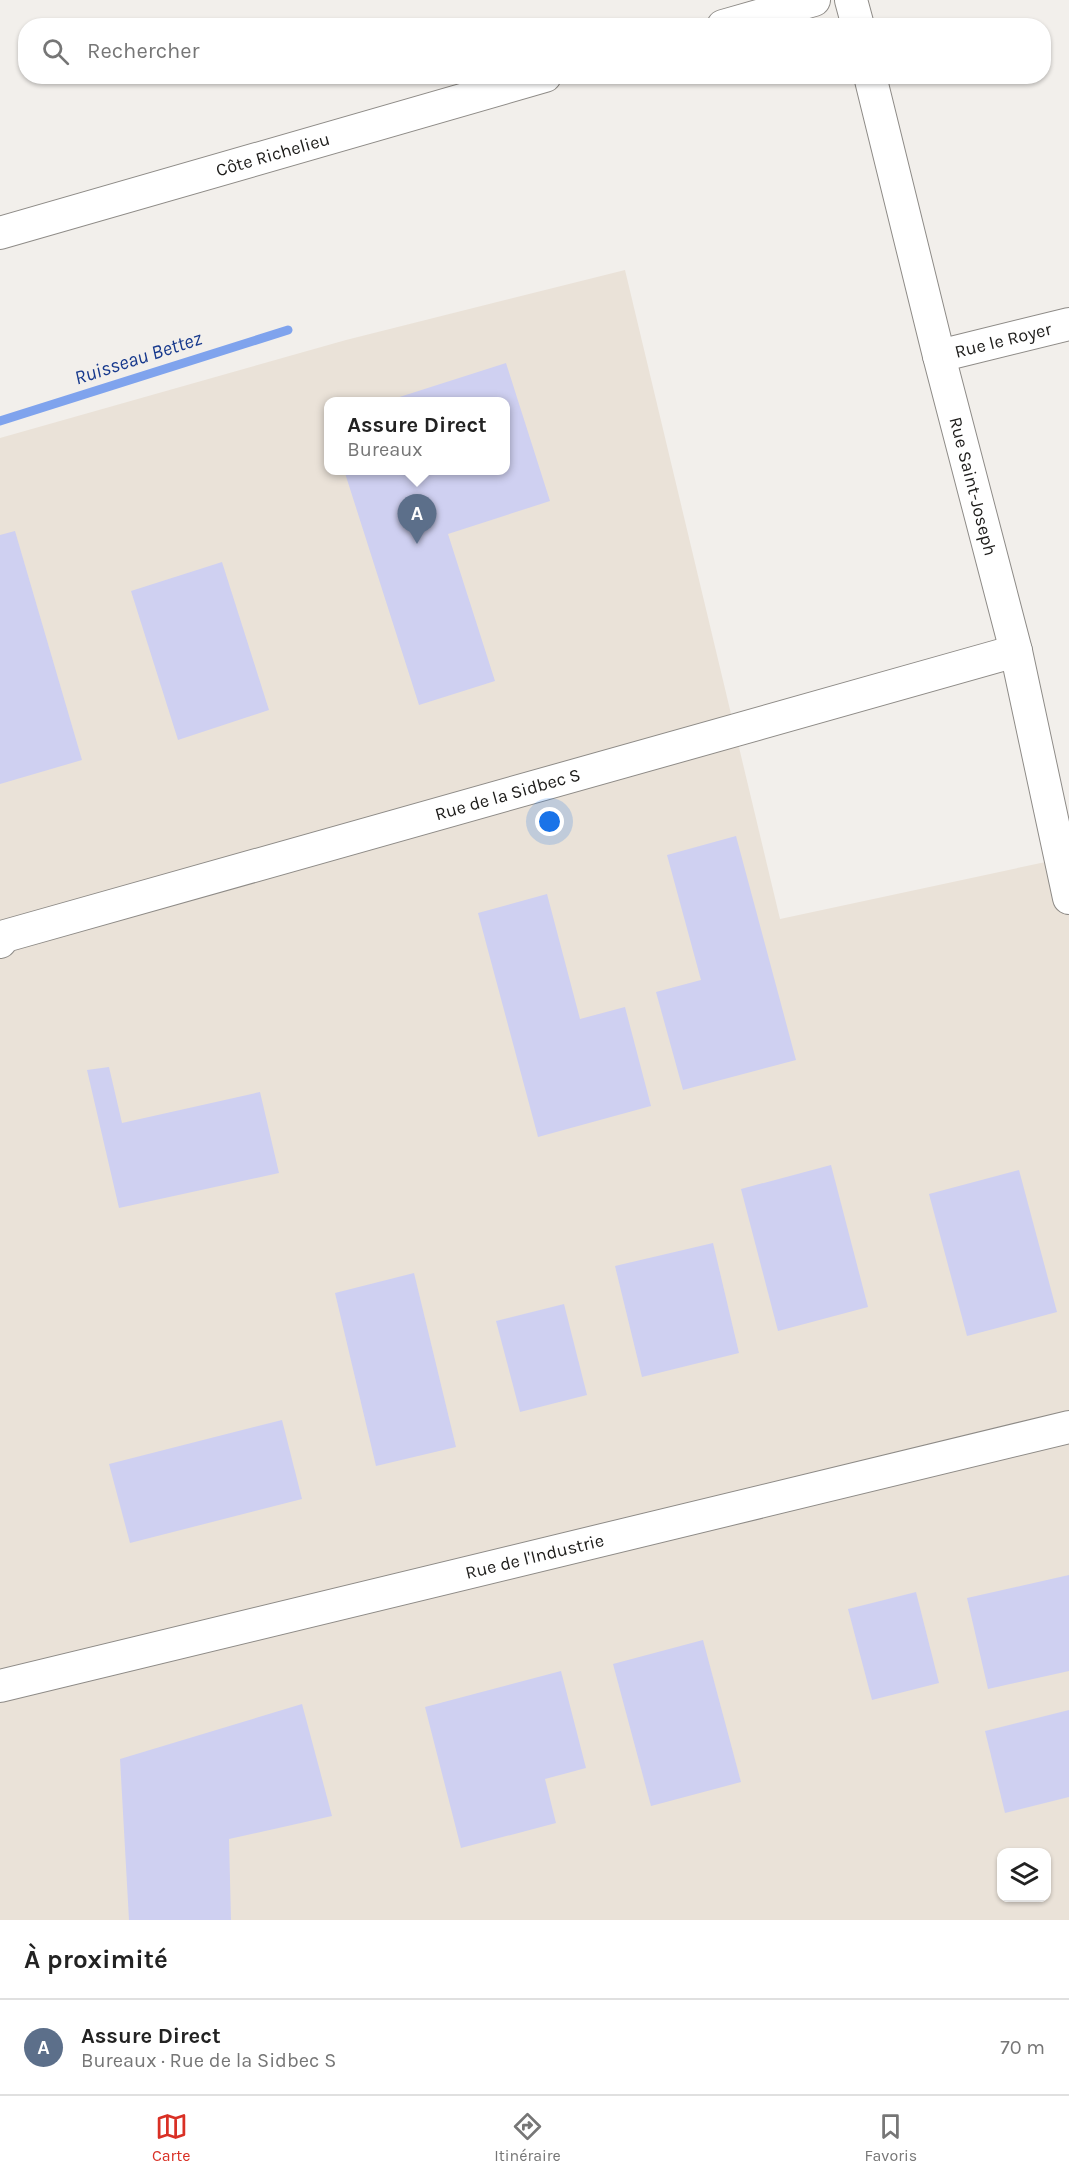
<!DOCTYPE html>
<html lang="fr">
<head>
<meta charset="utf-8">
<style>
	body { margin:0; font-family:Karla,sans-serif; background:#f6f6f6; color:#222 }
	.controls { position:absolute; right:18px; bottom:18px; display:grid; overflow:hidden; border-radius:12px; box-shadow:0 2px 4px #0004 }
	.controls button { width:54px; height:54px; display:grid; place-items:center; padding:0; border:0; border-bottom:2px solid #e0e0e0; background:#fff; color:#222; font:30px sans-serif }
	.you { position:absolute; left:550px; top:822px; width:21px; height:21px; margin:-15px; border:4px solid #fff; border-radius:50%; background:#1a73e8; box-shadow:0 0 0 9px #1a73e833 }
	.badge { display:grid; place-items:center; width:39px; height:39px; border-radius:50%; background:#d93025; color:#fff; font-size:20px; font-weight:700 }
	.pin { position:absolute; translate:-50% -50px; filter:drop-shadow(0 2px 3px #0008) }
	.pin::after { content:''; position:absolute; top:32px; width:21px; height:18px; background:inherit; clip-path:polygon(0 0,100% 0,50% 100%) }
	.popup { position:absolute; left:324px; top:397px; width:186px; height:78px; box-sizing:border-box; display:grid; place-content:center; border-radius:12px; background:#fff; filter:drop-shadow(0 2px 4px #0005); font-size:20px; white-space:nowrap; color:#767676 }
	.popup b { font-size:22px; color:#222 }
	.popup::after { content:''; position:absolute; left:50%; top:100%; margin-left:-12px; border:12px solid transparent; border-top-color:#fff }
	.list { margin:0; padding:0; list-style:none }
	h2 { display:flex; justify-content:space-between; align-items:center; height:78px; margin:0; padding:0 24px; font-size:26px }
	h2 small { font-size:20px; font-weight:400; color:#767676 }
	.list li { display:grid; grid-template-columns:39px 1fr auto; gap:18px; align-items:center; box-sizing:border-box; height:96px; padding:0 24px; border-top:2px solid #e0e0e0 }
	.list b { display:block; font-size:22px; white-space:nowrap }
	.list p { margin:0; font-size:20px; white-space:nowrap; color:#767676 }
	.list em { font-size:20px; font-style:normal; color:#767676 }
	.icon { flex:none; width:33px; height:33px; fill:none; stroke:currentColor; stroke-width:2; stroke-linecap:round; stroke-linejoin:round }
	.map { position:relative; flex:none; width:1069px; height:1920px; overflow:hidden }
	.search { position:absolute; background:#fff; box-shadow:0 2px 4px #0004; left:18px; right:18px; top:18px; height:66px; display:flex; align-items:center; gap:15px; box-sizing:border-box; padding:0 21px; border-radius:24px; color:#767676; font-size:22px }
	.sheet { height:174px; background:#fff }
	nav { display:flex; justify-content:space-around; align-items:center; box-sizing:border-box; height:84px; border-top:2px solid #e0e0e0; background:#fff; font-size:16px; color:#767676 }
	nav a { display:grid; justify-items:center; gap:3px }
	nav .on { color:#d93025 }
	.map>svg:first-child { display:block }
	.built { fill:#eae2d8; fill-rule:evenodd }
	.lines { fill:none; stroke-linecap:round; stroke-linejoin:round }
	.stream { stroke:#7fa3ed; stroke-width:9 }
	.building { fill:#cfd0f1 }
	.minor-casing { stroke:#8e8b87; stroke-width:34 }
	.minor { stroke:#fff; stroke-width:32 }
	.labels { text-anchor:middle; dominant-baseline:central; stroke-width:4.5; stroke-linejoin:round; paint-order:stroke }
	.street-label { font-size:18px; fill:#1d1c1a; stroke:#f2efeb }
	.water-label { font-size:20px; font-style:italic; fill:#16388c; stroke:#f2efeb }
</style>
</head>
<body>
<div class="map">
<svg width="1069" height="1920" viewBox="0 0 1069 1920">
	<rect width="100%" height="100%" fill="#f2efeb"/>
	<path class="built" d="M 625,270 L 780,919 L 1069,857 L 1069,1920 L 0,1920 L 0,438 L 346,340 ZM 328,402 L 506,402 L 506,470 L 328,470 ZM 1002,1852 L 1046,1852 L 1046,1898 L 1002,1898 Z"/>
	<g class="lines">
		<polyline class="stream" points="0,421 288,330"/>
	</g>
	<g class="building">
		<polygon points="506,363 550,501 448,534 495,681 419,705 344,470 506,470 506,402 387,401"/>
		<polygon points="15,531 82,760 0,784 0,535"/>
		<polygon points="222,562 269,710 178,740 131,591"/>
		<polygon points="736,836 796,1060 683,1090 656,992 701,980 667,855"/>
		<polygon points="547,894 580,1019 625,1007 651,1106 538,1137 478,913"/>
		<polygon points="109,1067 122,1123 260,1092 279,1173 119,1208 87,1070"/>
		<polygon points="831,1165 868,1307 778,1331 741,1189"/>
		<polygon points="1019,1170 1057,1312 967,1336 929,1194"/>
		<polygon points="713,1243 739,1353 642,1377 615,1266"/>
		<polygon points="414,1273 456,1447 376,1466 335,1293"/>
		<polygon points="564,1304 587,1395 520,1412 496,1321"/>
		<polygon points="282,1420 302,1499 130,1543 109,1464"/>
		<polygon points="1069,1575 1069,1671 988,1689 967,1598"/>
		<polygon points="916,1592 939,1683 872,1700 848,1609"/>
		<polygon points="703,1640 741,1782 651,1806 613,1664"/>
		<polygon points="561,1671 586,1768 545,1779 556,1823 461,1848 425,1707"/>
		<polygon points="302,1704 332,1816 229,1839 231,1920 129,1920 120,1759"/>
		<polygon points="1069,1710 1069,1797 1005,1813 985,1731"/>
	</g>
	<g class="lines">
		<defs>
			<g id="minor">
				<polyline points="851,0 858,26"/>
				<polyline points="723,26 814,0"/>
				<path id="s1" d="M 870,76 L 939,356 L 1016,651 L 1069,898"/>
				<path id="s2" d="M 0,233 L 545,76"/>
				<path id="s3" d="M 939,356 L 1069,324"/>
				<path id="s4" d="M 0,942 L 5,936 L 1016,651"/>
				<path id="s5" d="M 0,1686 L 1069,1427"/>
			</g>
		</defs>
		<use href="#minor" class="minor-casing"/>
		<use href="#minor" class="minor"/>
	</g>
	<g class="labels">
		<g class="street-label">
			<text stroke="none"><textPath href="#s2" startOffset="284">Côte Richelieu</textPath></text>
			<text stroke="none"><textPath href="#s3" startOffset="66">Rue le Royer</textPath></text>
			<text stroke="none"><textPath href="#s1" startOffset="423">Rue Saint-Joseph</textPath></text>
			<text stroke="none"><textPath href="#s4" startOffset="530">Rue de la Sidbec S</textPath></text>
			<text stroke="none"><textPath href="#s5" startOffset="550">Rue de l'Industrie</textPath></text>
		</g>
		<g class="water-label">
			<text transform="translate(138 358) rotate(-18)">Ruisseau Bettez</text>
		</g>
	</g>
</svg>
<div class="controls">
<button><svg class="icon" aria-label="layers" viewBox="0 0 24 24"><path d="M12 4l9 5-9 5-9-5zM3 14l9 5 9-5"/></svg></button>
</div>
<div class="you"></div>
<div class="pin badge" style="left:417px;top:544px;background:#5c6f8a">A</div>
<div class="popup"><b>Assure Direct</b>Bureaux</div>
<div class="search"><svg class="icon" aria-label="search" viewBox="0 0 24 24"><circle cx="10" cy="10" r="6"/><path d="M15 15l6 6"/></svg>Rechercher</div>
</div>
<section class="sheet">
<h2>À proximité<small></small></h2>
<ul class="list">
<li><span class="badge" style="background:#5c6f8a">A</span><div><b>Assure Direct</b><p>Bureaux · Rue de la Sidbec S</p></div><em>70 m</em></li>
</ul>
</section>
<nav>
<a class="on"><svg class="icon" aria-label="map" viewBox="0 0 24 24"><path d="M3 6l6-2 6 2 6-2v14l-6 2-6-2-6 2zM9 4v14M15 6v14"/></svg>Carte</a>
<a><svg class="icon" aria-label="directions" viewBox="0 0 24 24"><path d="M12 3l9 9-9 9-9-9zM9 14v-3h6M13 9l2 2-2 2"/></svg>Itinéraire</a>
<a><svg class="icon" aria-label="saved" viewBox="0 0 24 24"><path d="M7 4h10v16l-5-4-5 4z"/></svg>Favoris</a>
</nav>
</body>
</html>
